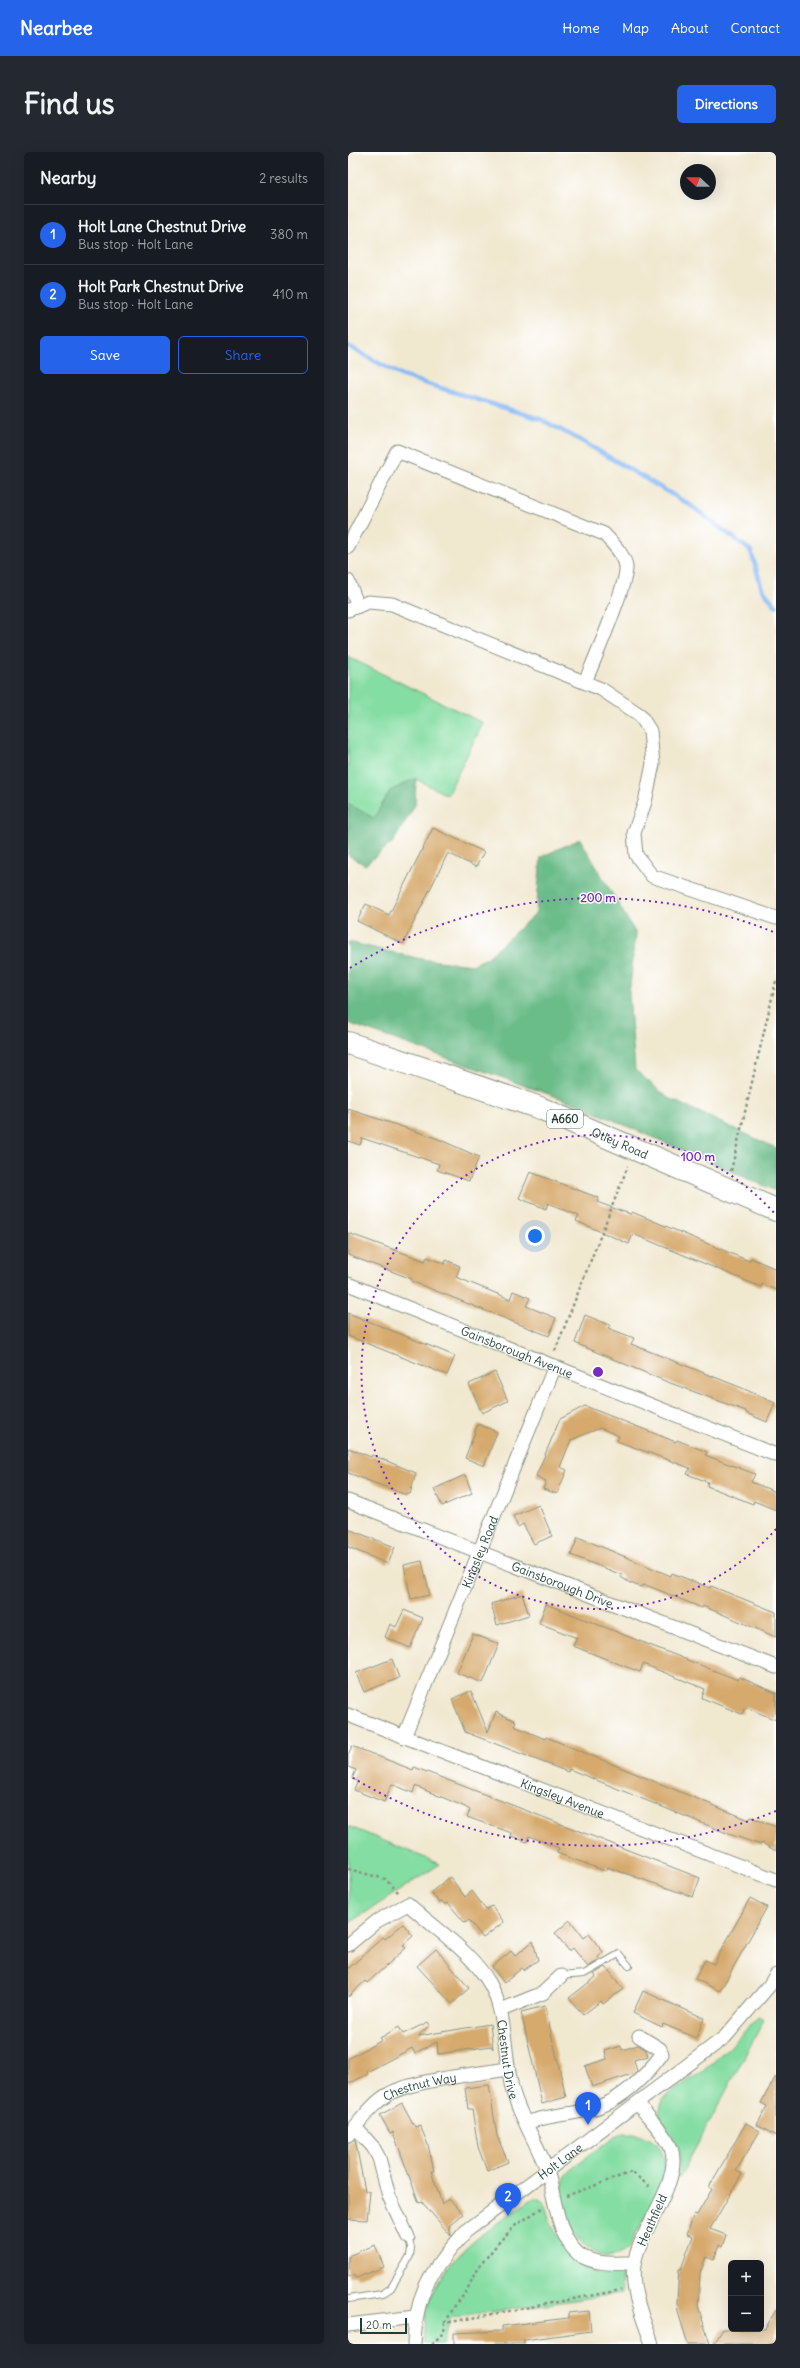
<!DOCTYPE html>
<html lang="en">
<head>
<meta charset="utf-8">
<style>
	body { margin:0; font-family:Delius,sans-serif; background:#242831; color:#f1f3f6 }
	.controls { position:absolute; right:12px; bottom:12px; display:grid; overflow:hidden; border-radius:6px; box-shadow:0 4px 16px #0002 }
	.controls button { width:36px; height:36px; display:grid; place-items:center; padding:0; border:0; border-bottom:1px solid #363941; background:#171b24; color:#f1f3f6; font:20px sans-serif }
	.compass { position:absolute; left:332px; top:12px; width:36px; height:36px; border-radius:50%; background:#171b24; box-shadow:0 4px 16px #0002; rotate:292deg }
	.scale { position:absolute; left:12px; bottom:10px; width:47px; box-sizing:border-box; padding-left:4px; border:2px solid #1f3d34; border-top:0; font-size:11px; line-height:14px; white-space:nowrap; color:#1f3d34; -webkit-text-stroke:3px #fff; paint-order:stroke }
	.you { position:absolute; left:187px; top:1084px; width:14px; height:14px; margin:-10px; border:3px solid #fff; border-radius:50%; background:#1a73e8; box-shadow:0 0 0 6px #1a73e833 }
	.badge { display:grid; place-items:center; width:26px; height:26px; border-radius:50%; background:#2563eb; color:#fff; font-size:13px; font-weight:700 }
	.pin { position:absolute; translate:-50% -33px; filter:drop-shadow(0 1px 2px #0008) }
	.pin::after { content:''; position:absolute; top:21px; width:14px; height:12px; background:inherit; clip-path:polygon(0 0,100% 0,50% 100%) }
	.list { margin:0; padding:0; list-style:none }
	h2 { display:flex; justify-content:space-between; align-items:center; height:52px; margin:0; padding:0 16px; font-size:17px }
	h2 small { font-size:13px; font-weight:400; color:#9ea1a6 }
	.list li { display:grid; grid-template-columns:26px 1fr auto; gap:12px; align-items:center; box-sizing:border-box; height:60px; padding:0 16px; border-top:1px solid #363941 }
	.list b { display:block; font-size:15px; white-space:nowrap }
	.list p { margin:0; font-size:13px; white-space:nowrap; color:#9ea1a6 }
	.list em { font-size:13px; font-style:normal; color:#9ea1a6 }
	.actions { display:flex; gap:8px; padding:12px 16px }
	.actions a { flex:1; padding:9px 0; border:1px solid #2563eb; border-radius:6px; text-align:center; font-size:14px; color:#2563eb }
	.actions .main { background:#2563eb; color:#fff }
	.map { position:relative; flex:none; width:428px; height:2192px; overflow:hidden; border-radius:6px }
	header { display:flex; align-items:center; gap:24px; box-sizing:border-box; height:56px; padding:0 20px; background:#2563eb; color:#fff }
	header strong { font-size:19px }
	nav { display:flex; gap:22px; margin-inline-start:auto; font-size:14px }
	.intro { display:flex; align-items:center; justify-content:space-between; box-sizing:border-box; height:96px; padding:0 24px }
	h1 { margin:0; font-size:28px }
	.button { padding:10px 18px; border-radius:6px; background:#2563eb; color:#fff; font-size:14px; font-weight:700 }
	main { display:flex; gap:24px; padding:0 24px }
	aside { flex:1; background:#171b24; border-radius:6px; box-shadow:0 4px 16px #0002 }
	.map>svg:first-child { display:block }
	.green { fill:#84dda2; stroke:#528d6b }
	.forest { fill:#6bbc88; stroke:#457c5e }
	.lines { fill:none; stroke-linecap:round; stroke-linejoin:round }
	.stream { stroke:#88baf5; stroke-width:4.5 }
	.building { fill:#d6a96c }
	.lane-casing { stroke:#889282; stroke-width:8 }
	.street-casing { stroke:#889282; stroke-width:15 }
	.highway-casing { stroke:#889282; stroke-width:24 }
	.path { stroke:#889282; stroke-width:2.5; stroke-dasharray:3 3; stroke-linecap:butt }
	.lane { stroke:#fff; stroke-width:6 }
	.street { stroke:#fff; stroke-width:13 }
	.highway { stroke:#fff; stroke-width:22 }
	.ring { fill:none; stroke:#7b2cbf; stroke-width:2; stroke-dasharray:2 4 }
	.labels { text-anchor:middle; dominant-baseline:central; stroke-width:3; stroke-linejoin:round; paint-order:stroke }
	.shield { fill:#fff; stroke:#627771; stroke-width:1 }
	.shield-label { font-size:11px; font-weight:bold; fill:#1f3d34 }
	.street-label { font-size:12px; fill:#1f3d34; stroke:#fff }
	.centre { fill:#7b2cbf; stroke:#fff; stroke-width:2 }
	.ring-label { font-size:12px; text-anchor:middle; font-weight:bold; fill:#7b2cbf; stroke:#fff; stroke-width:3; stroke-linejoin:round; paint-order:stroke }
</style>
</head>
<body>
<header>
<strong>Nearbee</strong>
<nav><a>Home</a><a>Map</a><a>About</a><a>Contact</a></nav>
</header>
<div class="intro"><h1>Find us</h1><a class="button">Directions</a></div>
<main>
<aside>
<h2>Nearby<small>2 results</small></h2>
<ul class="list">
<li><span class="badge">1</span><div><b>Holt Lane Chestnut Drive</b><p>Bus stop · Holt Lane</p></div><em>380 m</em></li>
<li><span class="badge">2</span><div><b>Holt Park Chestnut Drive</b><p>Bus stop · Holt Lane</p></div><em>410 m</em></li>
</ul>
<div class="actions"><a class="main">Save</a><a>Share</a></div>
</aside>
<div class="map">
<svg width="428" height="2192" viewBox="0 0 428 2192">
	<rect width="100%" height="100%" fill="#fff"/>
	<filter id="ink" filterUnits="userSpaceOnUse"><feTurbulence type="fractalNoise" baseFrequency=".025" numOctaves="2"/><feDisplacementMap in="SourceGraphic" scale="8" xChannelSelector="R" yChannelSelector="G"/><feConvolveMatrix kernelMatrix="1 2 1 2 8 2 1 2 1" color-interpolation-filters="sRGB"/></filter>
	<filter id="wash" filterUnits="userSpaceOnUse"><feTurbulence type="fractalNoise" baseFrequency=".012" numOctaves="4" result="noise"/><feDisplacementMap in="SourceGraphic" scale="16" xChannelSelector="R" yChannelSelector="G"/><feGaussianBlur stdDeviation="0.9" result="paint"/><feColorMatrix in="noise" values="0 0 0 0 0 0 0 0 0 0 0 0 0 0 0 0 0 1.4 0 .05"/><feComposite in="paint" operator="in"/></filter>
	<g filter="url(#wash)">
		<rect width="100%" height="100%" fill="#f1e8d0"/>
		<g class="green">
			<polygon points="0,505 135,571 99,643 68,627 42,639 26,667 0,652"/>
			<polygon points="0,1674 92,1712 0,1772"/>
			<polygon points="410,1865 416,1868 332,2025 330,2024 332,2002 330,1996 314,1975 311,1964 313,1952 316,1945 354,1920 382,1895"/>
			<path d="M 275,1981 C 354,1985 299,2060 280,2097 C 242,2127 202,2058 217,2026 C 222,2014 262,1988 275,1981 Z"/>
			<path d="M 186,2046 L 192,2046 C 199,2052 198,2060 202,2068 C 211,2089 225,2113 248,2121 C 255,2123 265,2121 273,2121 L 274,2141 L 103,2166 L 94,2192 L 76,2192 C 77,2181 77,2169 79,2158 C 92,2106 144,2074 186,2046 Z"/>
		</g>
		<g class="forest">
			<polygon points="68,626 67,653 45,690 17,713 0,703 0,652 26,666 42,639"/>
			<polygon points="232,687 288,782 281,842 287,918 320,946 428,996 428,1039 226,951 0,871 0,790 73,807 124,813 139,806 188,761 193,705"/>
		</g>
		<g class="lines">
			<polyline class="stream" points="0,194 54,224 192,267 232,288 342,353 403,399 414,437 428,454"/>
		</g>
		<g id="blocks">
			<g class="building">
				<polygon points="85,676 136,700 128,715 100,701 55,792 9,769 18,752 41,763"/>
				<polygon points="0,957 88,986 131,1005 121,1029 89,1018 91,1012 14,986 12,993 0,989"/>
				<polygon points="182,1020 251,1046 249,1050 273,1059 283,1062 284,1060 401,1109 403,1106 428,1117 428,1138 414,1132 413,1135 285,1082 281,1092 228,1069 231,1064 200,1051 198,1057 171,1046"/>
				<polygon points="0,1081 77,1109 79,1105 97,1112 98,1108 112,1114 108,1125 162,1147 165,1139 182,1146 178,1154 208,1166 201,1184 63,1129 64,1127 0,1103"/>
				<polygon points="0,1161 107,1204 99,1223 0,1184"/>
				<polygon points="237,1163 262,1173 260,1176 286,1186 283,1192 394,1236 427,1251 419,1270 398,1261 398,1259 317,1229 227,1191"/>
				<polygon points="147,1220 160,1249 134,1261 121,1232"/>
				<polygon points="237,1254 328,1290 329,1288 359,1300 357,1303 407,1322 403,1330 428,1340 428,1358 406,1349 405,1352 359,1334 360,1330 339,1322 342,1316 269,1289 271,1284 252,1276 223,1288 212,1315 219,1318 209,1342 195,1337 198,1329 188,1324 212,1267"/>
				<polygon points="130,1272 149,1280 136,1314 117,1306"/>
				<polygon points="0,1296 23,1305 24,1303 68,1321 62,1342 56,1342 0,1321"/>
				<polygon points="117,1323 124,1341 94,1354 86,1337"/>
				<polygon points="191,1353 204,1384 186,1392 175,1372 170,1375 165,1364"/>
				<polygon points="0,1377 47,1395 40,1412 0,1395"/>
				<polygon points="230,1385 323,1424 324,1421 362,1436 363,1434 428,1460 428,1485 355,1454 354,1456 303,1435 296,1433 293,1435 282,1431 273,1425 274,1423 223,1403"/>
				<polygon points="74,1409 82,1443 63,1447 56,1413"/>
				<polygon points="174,1442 181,1463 149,1473 143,1452"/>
				<polygon points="198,1452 390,1528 391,1525 428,1541 428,1568 397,1555 394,1562 354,1546 357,1537 295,1512 292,1520 225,1494 229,1486 191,1471"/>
				<polygon points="56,1458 75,1466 62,1496 37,1485 42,1472 48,1475"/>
				<polygon points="125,1482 151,1492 135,1531 109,1521"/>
				<polygon points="44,1507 51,1526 16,1540 8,1521"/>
				<polygon points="123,1539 140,1580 148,1560 168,1569 166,1574 197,1587 198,1585 401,1668 403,1665 428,1675 428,1699 414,1691 413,1693 381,1682 221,1617 220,1620 117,1580 104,1547"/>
				<polygon points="4,1594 65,1618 66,1615 352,1726 345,1745 259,1715 257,1719 209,1701 211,1696 181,1684 179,1690 163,1684 164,1681 119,1665 122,1658 115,1654 67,1634 65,1641 44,1632 36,1650 6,1638 10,1629 4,1627 8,1618 0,1615 0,1603"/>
				<polygon points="102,1725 117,1745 124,1739 138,1758 144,1754 156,1770 135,1786 121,1768 117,1771 100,1751 97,1753 94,1749 91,1751 83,1740"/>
				<polygon points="402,1746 419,1755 372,1839 347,1827 357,1808 366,1812"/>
				<polygon points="222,1768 236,1786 241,1782 255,1800 250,1805 252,1808 240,1815 225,1796 221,1799 207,1781"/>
				<polygon points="55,1772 65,1784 55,1793 58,1796 19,1831 17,1829 0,1845 0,1817 35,1785 37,1787"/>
				<polygon points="185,1789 190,1808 176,1818 174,1816 156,1831 144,1815 163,1799 167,1804"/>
				<polygon points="88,1797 121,1836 104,1852 69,1814"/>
				<polygon points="258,1815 275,1837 255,1852 253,1849 235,1863 221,1846 248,1825 246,1822"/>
				<polygon points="295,1839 356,1866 348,1886 315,1872 314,1875 285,1861"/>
				<polygon points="197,1854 218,1945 194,1952 173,1860"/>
				<polygon points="80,1870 82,1873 70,1884 142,1872 145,1897 143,1894 90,1902 89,1890 67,1901 64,1896 19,1920 20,1922 0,1932 0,1907 34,1888 32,1886 51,1875 55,1882"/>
				<polygon points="290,1893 298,1898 300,1904 286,1908 289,1919 287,1921 244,1935 237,1914 259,1907 257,1899 273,1894 274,1898"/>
				<polygon points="428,1924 428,1984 409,1973 419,1954 413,1951"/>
				<polygon points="141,1933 149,1984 160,2010 139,2019 130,1995 124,1957 120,1957 117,1936"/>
				<polygon points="54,1951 67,1975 72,1973 80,1993 86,2019 83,2019 94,2052 101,2046 115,2062 101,2074 103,2084 74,2050 71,2051 45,1980 42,1981 32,1963"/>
				<polygon points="398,1971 412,1979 388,2019 394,2022 362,2077 378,2083 374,2095 371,2093 366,2108 358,2105 352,2121 350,2154 362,2192 340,2192 330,2160 329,2150 331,2117 333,2117 345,2084 339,2082 346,2062 349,2063 364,2037 361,2035"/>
				<polygon points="7,1987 17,2039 22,2040 19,2068 0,2067 0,1991"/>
				<polygon points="27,2093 36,2115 8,2126 7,2123 0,2125 0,2104"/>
				<polygon points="428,2158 428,2192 366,2192 375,2177 417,2177"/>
				<polygon points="241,2159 243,2179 176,2188 176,2192 106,2192 106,2181 154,2179 154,2174 220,2166 220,2161"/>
			</g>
		</g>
	</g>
	<g filter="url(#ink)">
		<use href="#blocks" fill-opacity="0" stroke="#889282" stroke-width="1"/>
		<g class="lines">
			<defs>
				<g id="lane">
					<polyline points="213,1824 236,1822 271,1802 281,1814"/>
					<polyline points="0,2147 34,2142 43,2136 62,2104 63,2096 60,2085"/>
				</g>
				<g id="street">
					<path d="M 0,395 L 49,299 L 256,382 C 264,391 277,403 278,415 C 280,430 245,511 237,530"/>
					<polyline points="0,429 10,454"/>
					<polyline points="0,458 20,450 44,452 253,537 292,563 302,579 305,612 297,650 286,681 288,703 304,724 428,766"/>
					<path id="s1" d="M 0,1132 L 428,1303"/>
					<path id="s2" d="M 0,1349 L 428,1515"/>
					<path id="s3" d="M 0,1563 L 428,1728"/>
					<path id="s4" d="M 56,1585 L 207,1214"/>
					<path id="s5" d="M 0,1793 L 29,1769 L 60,1752 C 87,1777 123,1799 142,1832 C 160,1865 155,1904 165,1940 C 173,1967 189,1991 199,2018 C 207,2043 209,2090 235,2105 C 251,2113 269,2111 286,2111"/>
					<polyline points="153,1858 195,1841 213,1824"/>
					<path d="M 290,1952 C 299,1964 318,1983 323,1996 C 335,2030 291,2077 286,2113 C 282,2139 296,2168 304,2192"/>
					<path d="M 178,1971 C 205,1961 237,1963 262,1950 C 283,1938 300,1921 314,1902 L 312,1897 L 291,1884"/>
					<polyline points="7,1975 25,1995 31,2006 41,2044 60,2085"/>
					<path id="s6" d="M 0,1983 C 13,1969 24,1951 41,1942 C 66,1928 129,1922 160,1917"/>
					<polyline points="0,2173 67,2165"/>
					<path id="s7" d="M 66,2192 C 68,2137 83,2120 117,2080 L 377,1885 L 421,1834 L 428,1823"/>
				</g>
				<g id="highway">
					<path id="s8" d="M 0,891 L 192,956 L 428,1058"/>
				</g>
			</defs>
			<use href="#lane" class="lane-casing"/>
			<use href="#street" class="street-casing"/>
			<use href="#highway" class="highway-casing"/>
			<g class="path">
				<polyline points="383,1019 428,829"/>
				<polyline points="207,1199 280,1014"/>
				<polyline points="0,1717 37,1727 52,1742"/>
				<polyline points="218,2044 284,2020 303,2036"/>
				<polyline points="97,2171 109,2150 117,2142 129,2117 152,2089 168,2073 194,2056"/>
				<polyline points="84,2192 96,2180 97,2171 273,2138"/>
			</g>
			<use href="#lane" class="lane"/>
			<use href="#street" class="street"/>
			<use href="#highway" class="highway"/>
		</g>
	</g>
	<g class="ring">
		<path d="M428 1377A237 237 0 1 1 428 1063"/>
		<path d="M428 1659A474 474 0 0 1 2 1624M2 816A474 474 0 0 1 428 781"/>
	</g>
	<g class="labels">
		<rect class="shield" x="199" y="958" width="36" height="18" rx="3"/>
		<g class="shield-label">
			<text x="217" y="967">A660</text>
		</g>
		<g class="street-label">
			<text stroke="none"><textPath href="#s8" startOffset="290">Otley Road</textPath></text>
			<text stroke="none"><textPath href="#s1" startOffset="182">Gainsborough Avenue</textPath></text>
			<text stroke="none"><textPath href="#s4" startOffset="200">Kingsley Road</textPath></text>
			<text stroke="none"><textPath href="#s2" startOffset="230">Gainsborough Drive</textPath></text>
			<text stroke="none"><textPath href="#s3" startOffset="230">Kingsley Avenue</textPath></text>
			<text stroke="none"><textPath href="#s5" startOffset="266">Chestnut Drive</textPath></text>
			<text stroke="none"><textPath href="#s6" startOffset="90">Chestnut Way</textPath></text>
			<text stroke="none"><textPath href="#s7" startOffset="245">Holt Lane</textPath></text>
			<text transform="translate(304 2068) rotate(-66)">Heathfield</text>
		</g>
	</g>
	<circle cx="250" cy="1220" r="6" class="centre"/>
	<g class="ring-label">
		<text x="250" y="750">200 m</text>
		<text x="350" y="1009">100 m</text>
	</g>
</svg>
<div class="controls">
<button>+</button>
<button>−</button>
</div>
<svg class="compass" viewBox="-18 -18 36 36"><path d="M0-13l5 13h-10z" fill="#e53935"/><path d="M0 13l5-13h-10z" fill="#9ea1a6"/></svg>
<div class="scale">20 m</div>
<div class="you"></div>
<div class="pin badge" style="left:240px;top:1973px">1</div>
<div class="pin badge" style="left:160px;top:2064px">2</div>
</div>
</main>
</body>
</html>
